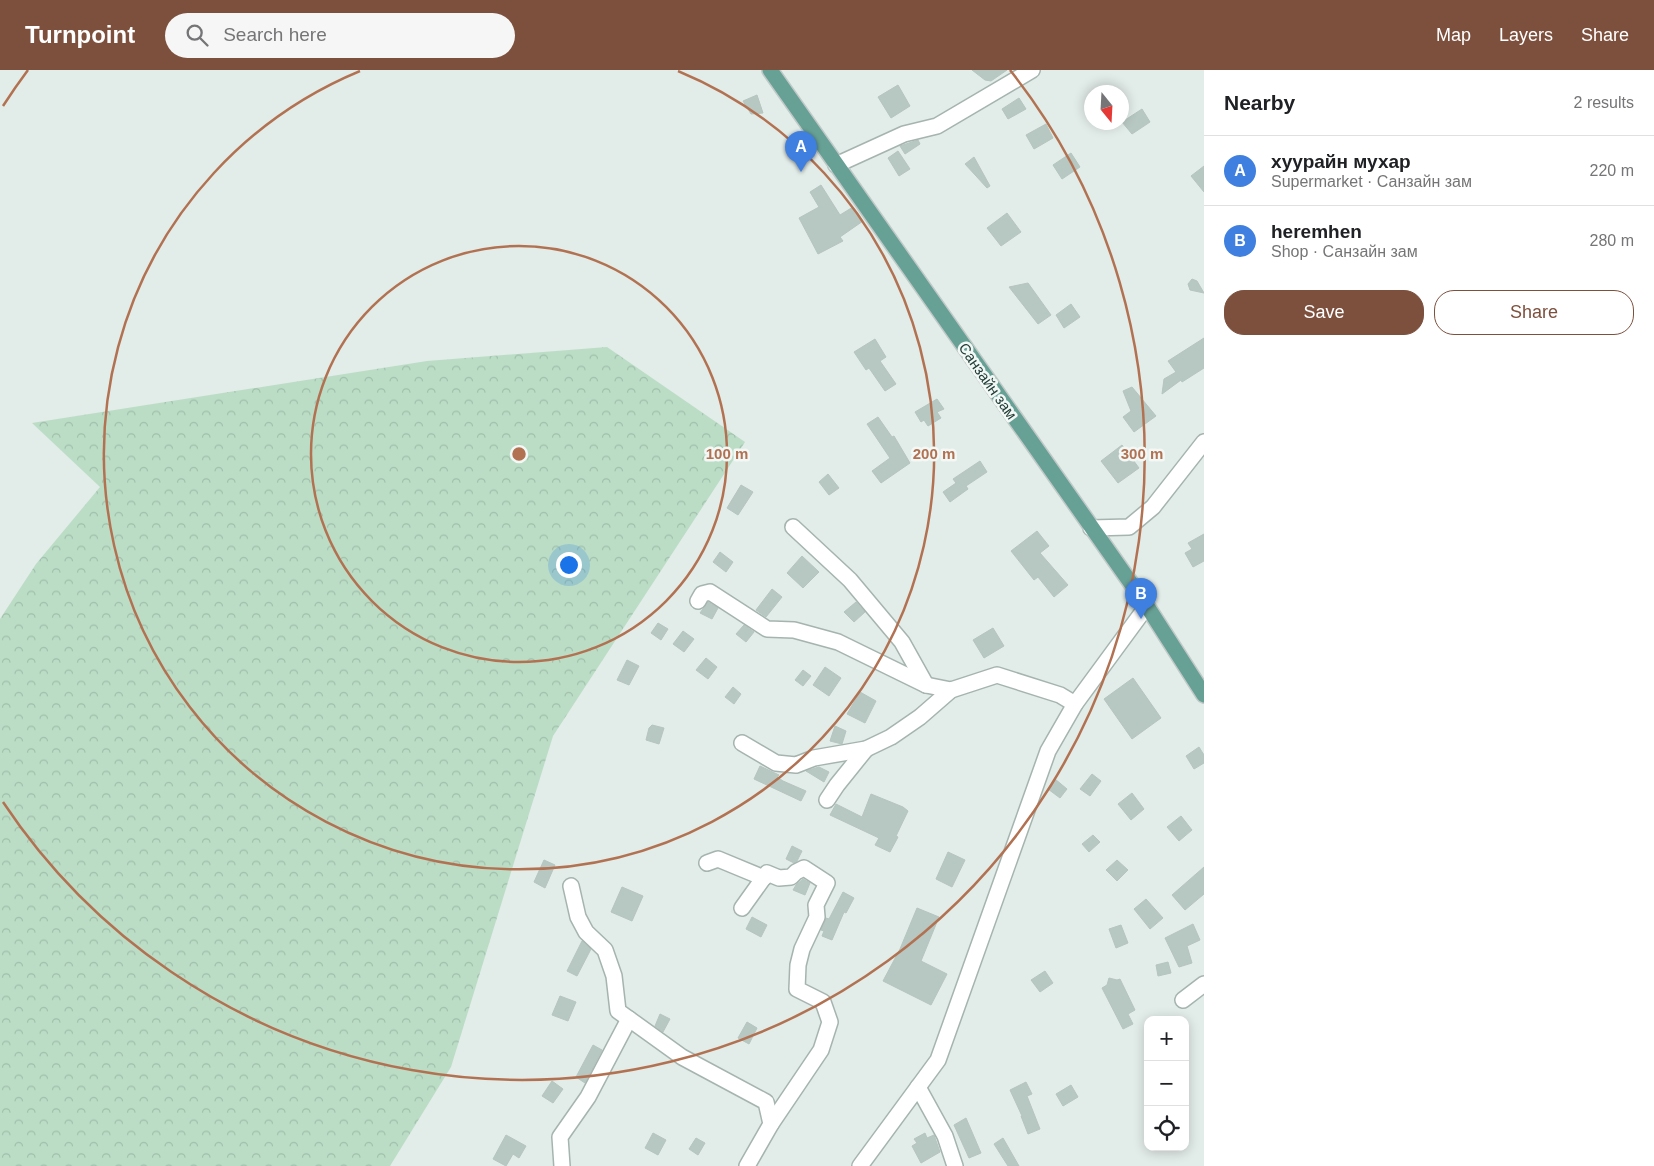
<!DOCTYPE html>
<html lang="en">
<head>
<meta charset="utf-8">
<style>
	body { margin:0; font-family:Arial,sans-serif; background:#f6f6f6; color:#202124 }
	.controls { position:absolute; right:15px; bottom:15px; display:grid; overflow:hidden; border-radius:10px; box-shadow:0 2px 12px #0003 }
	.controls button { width:45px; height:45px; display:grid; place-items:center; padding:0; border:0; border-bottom:1px solid #e0e0e0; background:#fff; color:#202124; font:25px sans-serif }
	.compass { position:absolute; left:1084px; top:15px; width:45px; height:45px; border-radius:50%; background:#fff; box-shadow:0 2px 12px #0003; rotate:162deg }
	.you { position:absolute; left:568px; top:494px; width:18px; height:18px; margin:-12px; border:4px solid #fff; border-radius:50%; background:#1a73e8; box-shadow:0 0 0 8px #1a73e833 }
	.badge { display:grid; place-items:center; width:32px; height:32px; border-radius:50%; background:#7d503e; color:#fff; font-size:16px; font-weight:700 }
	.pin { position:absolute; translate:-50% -41px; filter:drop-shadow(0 1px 2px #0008) }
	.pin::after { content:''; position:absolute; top:26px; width:18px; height:15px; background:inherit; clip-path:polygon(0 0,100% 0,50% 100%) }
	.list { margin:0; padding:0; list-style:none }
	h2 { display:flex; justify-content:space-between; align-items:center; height:65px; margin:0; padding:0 20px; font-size:21px }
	h2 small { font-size:16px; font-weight:400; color:#757577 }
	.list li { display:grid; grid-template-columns:32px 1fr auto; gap:15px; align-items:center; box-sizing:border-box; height:70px; padding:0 20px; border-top:1px solid #e0e0e0 }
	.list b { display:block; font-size:19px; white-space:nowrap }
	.list p { margin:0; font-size:16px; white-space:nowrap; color:#757577 }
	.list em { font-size:16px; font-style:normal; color:#757577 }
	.actions { display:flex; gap:10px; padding:15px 20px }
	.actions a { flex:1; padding:11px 0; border:1px solid #7d503e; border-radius:20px; text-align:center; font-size:18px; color:#7d503e }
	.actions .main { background:#7d503e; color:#fff }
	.icon { flex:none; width:28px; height:28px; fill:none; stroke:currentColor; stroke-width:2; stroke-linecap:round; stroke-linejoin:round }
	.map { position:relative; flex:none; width:1204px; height:1096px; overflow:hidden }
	header { display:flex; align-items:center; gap:30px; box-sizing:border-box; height:70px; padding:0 25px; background:#7d503e; color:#fff }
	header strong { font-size:24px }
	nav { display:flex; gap:28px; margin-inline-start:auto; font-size:18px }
	.search { width:350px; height:45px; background:#f6f6f6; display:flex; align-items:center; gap:12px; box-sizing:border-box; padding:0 18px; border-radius:28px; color:#757577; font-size:19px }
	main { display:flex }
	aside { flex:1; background:#fff }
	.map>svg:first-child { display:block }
	.forest { fill:url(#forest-crowns) }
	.building { fill:#b7c7c1; stroke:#b5c5bf }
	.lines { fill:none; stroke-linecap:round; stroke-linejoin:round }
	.minor-casing { stroke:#a5b4af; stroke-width:18 }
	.major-casing { stroke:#c1c9c7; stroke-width:18 }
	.minor { stroke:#fff; stroke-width:15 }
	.major { stroke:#67a095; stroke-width:15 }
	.ring { fill:none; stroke:#b27252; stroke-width:2.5 }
	.labels { text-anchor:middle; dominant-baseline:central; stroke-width:5; stroke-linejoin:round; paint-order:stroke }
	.street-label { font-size:15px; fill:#223d37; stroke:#f2f8f6 }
	.centre { fill:#b27252; stroke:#f2f8f6; stroke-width:2.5 }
	.ring-label { font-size:15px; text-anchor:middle; font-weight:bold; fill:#b27252; stroke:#f2f8f6; stroke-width:5; stroke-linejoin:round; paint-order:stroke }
</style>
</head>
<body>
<header>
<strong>Turnpoint</strong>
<div class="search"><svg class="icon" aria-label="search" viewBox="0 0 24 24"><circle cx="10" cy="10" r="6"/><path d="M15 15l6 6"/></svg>Search here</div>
<nav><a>Map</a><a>Layers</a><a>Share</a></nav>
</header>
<main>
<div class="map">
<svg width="1204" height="1096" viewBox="0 0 1204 1096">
	<defs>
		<pattern id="forest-crowns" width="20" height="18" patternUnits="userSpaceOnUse" patternTransform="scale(1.25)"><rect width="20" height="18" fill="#bbddc6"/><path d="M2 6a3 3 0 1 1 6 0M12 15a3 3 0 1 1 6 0" fill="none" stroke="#a0bfab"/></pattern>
	</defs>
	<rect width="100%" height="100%" fill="#e2ece8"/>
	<polygon class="forest" points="607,277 745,372 553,666 451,997 390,1096 0,1096 0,549 36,494 100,417 32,353 427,291"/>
	<g class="building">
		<polygon points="972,0 1007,0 991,11 985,10"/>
		<polygon points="898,15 910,36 891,48 878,27"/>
		<polygon points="757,25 763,43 751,44 743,31"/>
		<polygon points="1019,28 1026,39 1008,49 1002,39"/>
		<polygon points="1142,39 1150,52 1132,64 1122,52"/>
		<polygon points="1046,54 1053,68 1034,79 1026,65"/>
		<polygon points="918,70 920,74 905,84 900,76"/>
		<polygon points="898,81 910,99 899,106 888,88"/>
		<polygon points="1071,83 1080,97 1062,109 1053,95"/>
		<polygon points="974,87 990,116 987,118 965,94"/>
		<polygon points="1204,96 1204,122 1191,106"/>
		<polygon points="821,115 840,145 853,137 863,151 840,167 843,171 818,184 799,148 819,137 810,122"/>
		<polygon points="1007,143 1021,162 1001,176 987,158"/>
		<polygon points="1192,209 1197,211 1204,223 1190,220 1188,214"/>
		<polygon points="1028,213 1051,245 1038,254 1009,217"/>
		<polygon points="1071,234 1080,247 1064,258 1056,245"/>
		<polygon points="1204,268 1204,298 1182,312 1181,310 1162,324 1164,309 1176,302 1168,291"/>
		<polygon points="875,269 886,287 880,291 896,314 885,321 869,298 866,300 854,282"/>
		<polygon points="1132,317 1156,346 1134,362 1123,347 1131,341 1123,321"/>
		<polygon points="937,329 944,339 937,342 941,348 928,356 924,350 921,352 915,342"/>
		<polygon points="878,347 892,367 894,366 910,393 881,413 872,401 890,388 867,354"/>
		<polygon points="1122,375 1139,398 1118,413 1101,391"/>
		<polygon points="980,391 987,402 966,416 968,419 950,432 943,422 956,413 953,409"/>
		<polygon points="828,404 839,418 829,425 819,412"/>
		<polygon points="741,415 753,422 738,445 727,438"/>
		<polygon points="1037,461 1049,476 1040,483 1068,515 1054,527 1038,507 1034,510 1011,481"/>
		<polygon points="1204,464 1204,491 1193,497 1185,483 1192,479 1188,473"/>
		<polygon points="720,482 733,492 726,502 713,492"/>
		<polygon points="802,486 819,502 803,518 787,503"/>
		<polygon points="772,519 782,527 766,547 756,540"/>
		<polygon points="708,532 718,538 712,549 700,543"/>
		<polygon points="856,532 865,542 854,552 844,542"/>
		<polygon points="658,553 668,559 661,570 651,563"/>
		<polygon points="744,555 754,562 746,572 736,564"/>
		<polygon points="993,558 1004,576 984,588 973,570"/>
		<polygon points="683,561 694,569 684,582 673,574"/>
		<polygon points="706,588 717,597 708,609 696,600"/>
		<polygon points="627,590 639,596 629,615 617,610"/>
		<polygon points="825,597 841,608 829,626 813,615"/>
		<polygon points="803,600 811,606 803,616 795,610"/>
		<polygon points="1133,608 1161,648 1132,669 1104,629"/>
		<polygon points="733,617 741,624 734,634 725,627"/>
		<polygon points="860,622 876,631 865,653 847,644"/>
		<polygon points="652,655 664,658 659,674 646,670 649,658"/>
		<polygon points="835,656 846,661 842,674 830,671"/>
		<polygon points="1199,677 1204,685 1204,693 1194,699 1186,686"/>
		<polygon points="760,696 779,705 777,707 783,711 806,721 801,731 754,709"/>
		<polygon points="819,697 829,702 824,712 806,701"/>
		<polygon points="1092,704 1101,711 1090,726 1080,719"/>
		<polygon points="1055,709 1067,719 1060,728 1048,719"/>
		<polygon points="1132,723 1144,739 1131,750 1118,734"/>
		<polygon points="871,724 903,737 908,741 896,766 898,767 890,782 875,775 879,768 830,745 836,734 862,747"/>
		<polygon points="1181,746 1192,760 1179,771 1167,757"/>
		<polygon points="1093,765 1100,772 1089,782 1082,774"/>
		<polygon points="792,776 802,781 797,791 794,793 786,789"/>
		<polygon points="948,782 965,790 952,817 936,809"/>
		<polygon points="544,790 555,795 545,818 534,812"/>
		<polygon points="1117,790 1128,800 1117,811 1106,800"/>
		<polygon points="1204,797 1204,824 1185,840 1172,825"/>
		<polygon points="803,809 810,813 805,825 793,820 796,815"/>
		<polygon points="622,817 643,826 632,851 611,842"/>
		<polygon points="843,822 854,828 846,843 844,842 832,870 822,866 824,861 821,860 826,848 829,849"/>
		<polygon points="1146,829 1163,848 1150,859 1134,839"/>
		<polygon points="917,838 939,847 921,891 947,904 931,935 883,911 900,879"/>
		<polygon points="752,847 767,855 761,867 746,859"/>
		<polygon points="1193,854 1200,870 1187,876 1192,893 1179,897 1165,868"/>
		<polygon points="1121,855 1128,873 1116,878 1109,859"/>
		<polygon points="582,871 591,879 577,906 567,901"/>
		<polygon points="1168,892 1171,903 1158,906 1156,895"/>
		<polygon points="1045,901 1053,913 1040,922 1031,910"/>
		<polygon points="1109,908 1117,910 1120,909 1135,940 1128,944 1133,954 1123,959 1102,918 1107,915"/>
		<polygon points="560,926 576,932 568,951 552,945"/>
		<polygon points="660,944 670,949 663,962 655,956"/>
		<polygon points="747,952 757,958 749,974 738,968"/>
		<polygon points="593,975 602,980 585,1013 576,1007"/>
		<polygon points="552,1011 563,1019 553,1033 542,1026"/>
		<polygon points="1026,1012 1032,1024 1027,1026 1040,1059 1028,1064 1021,1046 1022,1046 1010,1020"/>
		<polygon points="1071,1015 1078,1027 1063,1036 1056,1024"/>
		<polygon points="966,1048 981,1083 969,1088 954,1055"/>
		<polygon points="653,1063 666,1070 658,1085 645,1078"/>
		<polygon points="925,1063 927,1068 934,1065 940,1082 921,1093 912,1076 917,1073 914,1069"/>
		<polygon points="506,1065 526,1076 519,1088 513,1084 506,1096 493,1089"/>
		<polygon points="696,1068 705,1073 698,1085 689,1079"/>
		<polygon points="1003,1068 1019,1096 1008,1096 994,1074"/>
	</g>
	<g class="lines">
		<defs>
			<g id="minor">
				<polyline points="836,95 904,64 937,56 1032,0"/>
				<polyline points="793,457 850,510 902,572 926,615"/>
				<polyline points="1091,458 1129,457 1153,437 1204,372"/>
				<polyline points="698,531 702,524 710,522 767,559 794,560 838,572 926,615 951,620 997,605 1060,625 1075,634"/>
				<polyline points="742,673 776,693 796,695 814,688 866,679 891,667 920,647 951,620"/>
				<polyline points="827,730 837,715 866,679"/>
				<polyline points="707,793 718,789 764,808"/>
				<polyline points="571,816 578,847 586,862 605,880 614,906 618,941 682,987 766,1032 771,1054 747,1096"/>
				<polyline points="742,838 767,803 779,808 791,807 796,802 804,798 827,813 816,835 817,847 802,879 798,895 797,919 823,932 830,952 821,980 771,1054"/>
				<polyline points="1183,930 1204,914"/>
				<polyline points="918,1017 945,1066 955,1096"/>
				<polyline points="562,1096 560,1067 588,1027 629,949"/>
				<polyline points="860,1096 938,990 1048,681 1075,634 1147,536"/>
			</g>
			<polyline id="major" points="770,0 1147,536 1204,625"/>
		</defs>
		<use href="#minor" class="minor-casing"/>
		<use href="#major" class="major-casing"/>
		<use href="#minor" class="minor"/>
		<use href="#major" class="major"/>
	</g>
	<g class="ring">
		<circle cx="519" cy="384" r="208"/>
		<path d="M678 1A415 415 0 1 1 360 1"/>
		<path d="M3 36A623 623 0 0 1 28 0M1010 0A623 623 0 1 1 3 732"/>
	</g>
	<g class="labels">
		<g class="street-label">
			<text transform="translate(988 311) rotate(55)">Санзайн зам</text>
		</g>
	</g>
	<circle cx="519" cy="384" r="8" class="centre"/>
	<g class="ring-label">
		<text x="727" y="389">100 m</text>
		<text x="934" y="389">200 m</text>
		<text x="1142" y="389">300 m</text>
	</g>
</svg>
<div class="controls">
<button>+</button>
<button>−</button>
<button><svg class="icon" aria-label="locate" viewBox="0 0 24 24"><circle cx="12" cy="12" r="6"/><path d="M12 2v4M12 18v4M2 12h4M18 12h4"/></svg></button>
</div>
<svg class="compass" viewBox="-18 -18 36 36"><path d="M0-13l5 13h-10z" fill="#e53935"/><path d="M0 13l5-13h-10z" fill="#757577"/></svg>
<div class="you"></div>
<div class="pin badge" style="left:801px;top:102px;background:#3f7fe0">A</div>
<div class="pin badge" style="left:1141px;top:549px;background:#3f7fe0">B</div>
</div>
<aside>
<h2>Nearby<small>2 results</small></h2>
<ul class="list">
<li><span class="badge" style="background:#3f7fe0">A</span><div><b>хуурайн мухар</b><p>Supermarket · Санзайн зам</p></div><em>220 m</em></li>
<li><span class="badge" style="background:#3f7fe0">B</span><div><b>heremhen</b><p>Shop · Санзайн зам</p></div><em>280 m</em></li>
</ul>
<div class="actions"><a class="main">Save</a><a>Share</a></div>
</aside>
</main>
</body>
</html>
